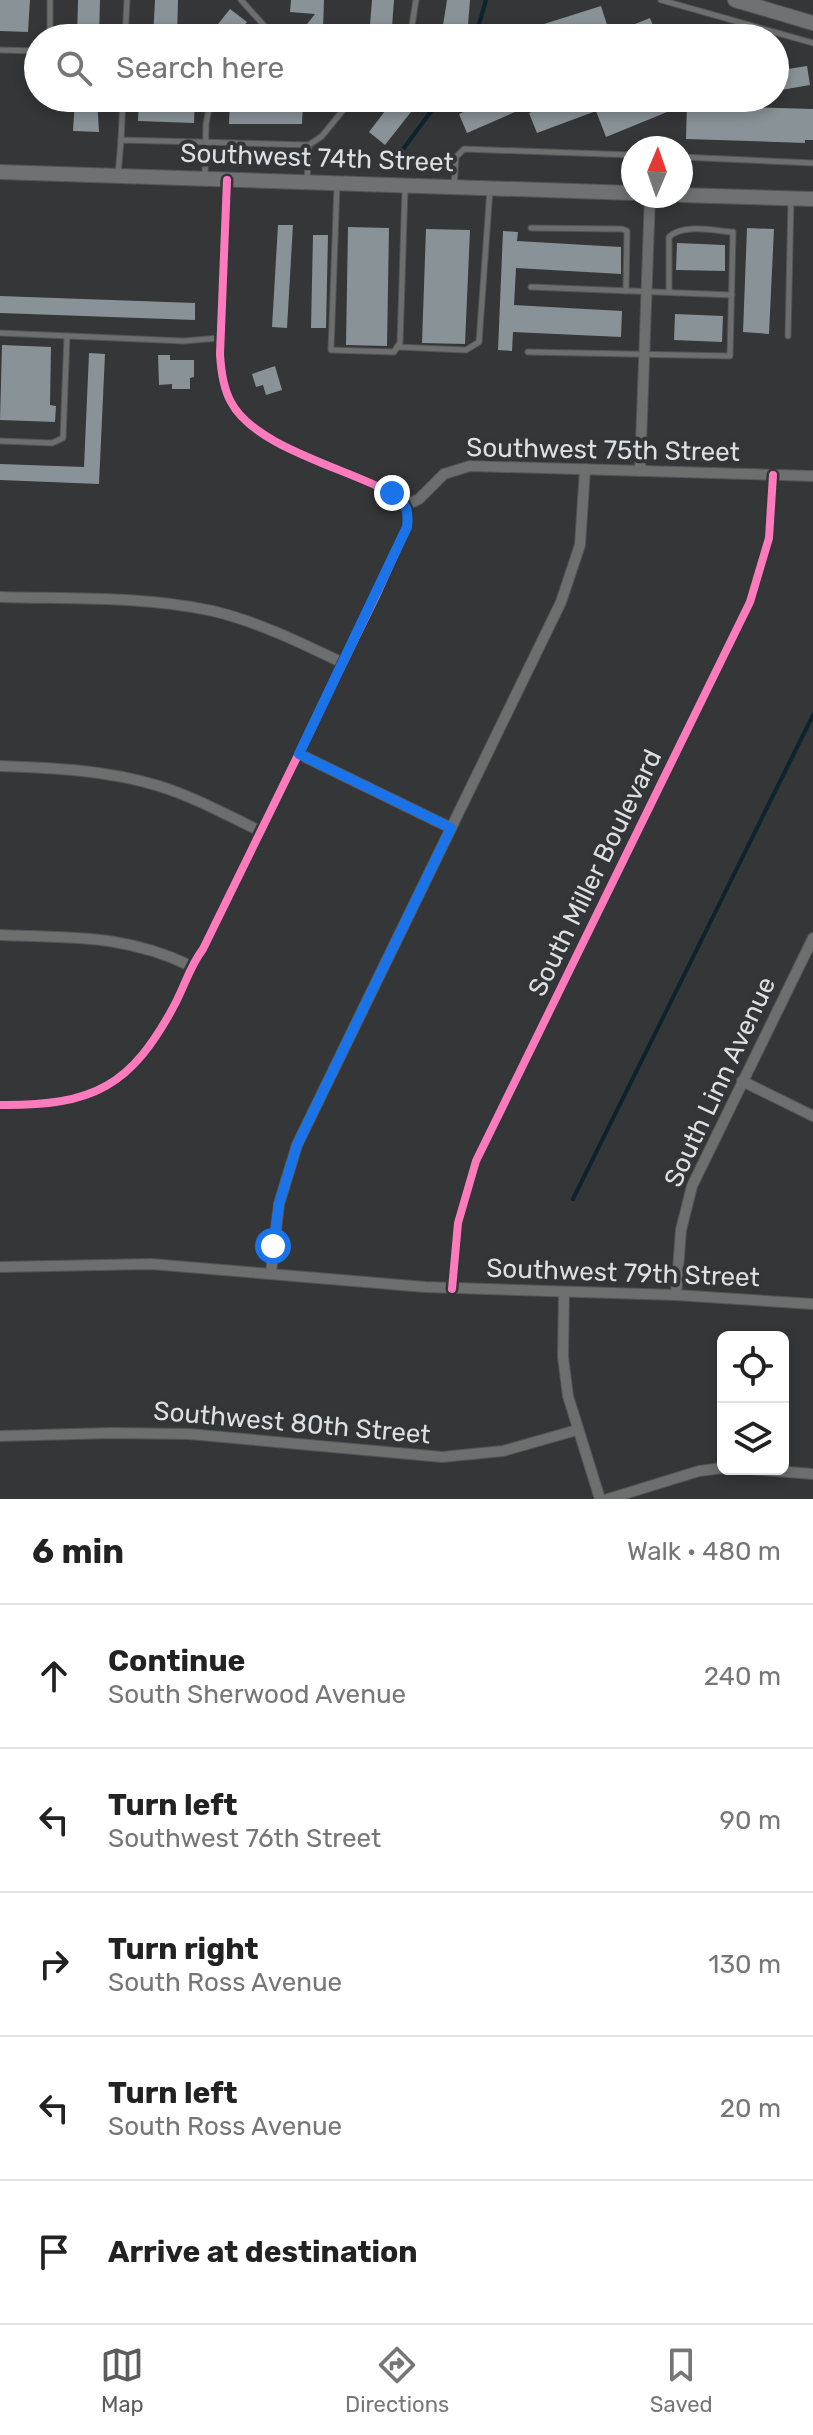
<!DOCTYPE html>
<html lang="en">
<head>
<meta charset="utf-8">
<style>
	body { margin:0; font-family:Rubik,sans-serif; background:#f2f2f2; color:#222 }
	.controls { position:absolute; right:24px; bottom:24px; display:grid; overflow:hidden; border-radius:12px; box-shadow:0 4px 12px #0003 }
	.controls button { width:72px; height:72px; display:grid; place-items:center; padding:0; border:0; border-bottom:2px solid #e0e0e0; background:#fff; color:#222; font:40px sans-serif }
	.compass { position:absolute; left:621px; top:136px; width:72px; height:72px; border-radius:50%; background:#fff; box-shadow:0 4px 12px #0003; rotate:2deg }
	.stop { position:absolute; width:24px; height:24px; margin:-18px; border:6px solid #1a73e8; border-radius:50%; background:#fff }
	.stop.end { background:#1a73e8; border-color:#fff; box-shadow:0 2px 8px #0008 }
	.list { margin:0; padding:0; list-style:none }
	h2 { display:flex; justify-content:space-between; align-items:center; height:104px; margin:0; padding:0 32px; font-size:34px }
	h2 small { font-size:26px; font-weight:400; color:#767676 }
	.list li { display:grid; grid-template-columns:52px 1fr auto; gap:24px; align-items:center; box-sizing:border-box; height:144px; padding:0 32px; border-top:2px solid #e0e0e0 }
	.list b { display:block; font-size:30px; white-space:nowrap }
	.list p { margin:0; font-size:26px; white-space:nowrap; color:#767676 }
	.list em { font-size:26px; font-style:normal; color:#767676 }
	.icon { flex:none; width:44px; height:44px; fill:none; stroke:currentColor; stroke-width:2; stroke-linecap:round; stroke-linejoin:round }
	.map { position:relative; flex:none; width:813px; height:1499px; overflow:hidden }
	.search { position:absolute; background:#fff; box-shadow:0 4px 12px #0003; left:24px; right:24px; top:24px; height:88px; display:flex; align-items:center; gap:20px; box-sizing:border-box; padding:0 28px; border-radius:44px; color:#767676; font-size:30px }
	.sheet { height:824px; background:#fff }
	nav { display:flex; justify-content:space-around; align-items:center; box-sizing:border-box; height:112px; border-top:2px solid #e0e0e0; background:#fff; font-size:22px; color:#767676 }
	nav a { display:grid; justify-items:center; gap:4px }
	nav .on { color:#5c5c5d }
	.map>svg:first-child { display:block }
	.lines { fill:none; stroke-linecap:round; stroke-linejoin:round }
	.stream { stroke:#0d242f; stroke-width:4 }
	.building { fill:#889297 }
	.lane-casing { stroke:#535455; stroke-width:7 }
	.street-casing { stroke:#535455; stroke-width:12 }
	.secondary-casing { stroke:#535455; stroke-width:16 }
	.lane { stroke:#6d6e6e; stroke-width:5 }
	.street { stroke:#6d6e6e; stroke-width:10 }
	.secondary { stroke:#707172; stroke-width:14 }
	.cycleway-casing { stroke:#333638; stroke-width:13 }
	.cycleway { stroke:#fd7abc; stroke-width:8 }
	.route { stroke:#1a73e8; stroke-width:10 }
	.labels { text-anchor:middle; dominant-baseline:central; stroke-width:8; stroke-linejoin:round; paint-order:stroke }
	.street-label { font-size:26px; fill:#dddfe1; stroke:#333638 }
</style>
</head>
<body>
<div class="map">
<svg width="813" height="1499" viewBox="0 0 813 1499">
	<rect width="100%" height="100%" fill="#343637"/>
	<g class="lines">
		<g class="stream">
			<polyline points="475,38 486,0"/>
			<polyline points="392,164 441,98"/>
			<polyline points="573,1199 813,715"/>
		</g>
	</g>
	<g class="building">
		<polygon points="0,0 30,0 28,32 0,31"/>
		<polygon points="78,0 100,0 99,38 77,38"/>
		<polygon points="155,0 178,0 177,38 153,38"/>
		<polygon points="291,0 324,0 323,28 335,38 296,38 315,14 290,12"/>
		<polygon points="372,0 394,0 392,27 370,25"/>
		<polygon points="447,0 470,0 467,38 441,38"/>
		<polygon points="601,6 610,34 650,18 658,38 548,38 544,24"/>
		<polygon points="230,9 247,22 234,38 207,38"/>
		<polygon points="807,66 810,85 775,91 775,71"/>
		<polygon points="75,98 97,98 99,132 73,131"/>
		<polygon points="139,98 195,98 194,123 138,121"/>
		<polygon points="395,98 422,98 385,145 369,132"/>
		<polygon points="496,98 520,98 524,108 467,133 459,114"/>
		<polygon points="570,98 605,98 611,112 645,98 673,98 677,108 606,137 596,111 537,133 529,113"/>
		<polygon points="230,100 303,102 302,124 229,124"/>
		<polygon points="687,105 813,109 813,140 805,140 805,143 686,139"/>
		<polygon points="278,225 293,225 287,328 272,327"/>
		<polygon points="348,227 389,228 387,346 346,345"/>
		<polygon points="747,228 774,229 769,334 743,332"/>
		<polygon points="426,229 470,230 465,344 422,343"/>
		<polygon points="503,231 518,232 517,241 621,247 621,274 516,268 514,305 622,311 621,337 513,332 512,351 498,350"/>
		<polygon points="313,235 328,235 326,328 311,328"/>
		<polygon points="677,243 725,245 725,271 676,270"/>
		<polygon points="0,296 195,303 195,320 0,313"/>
		<polygon points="675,314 723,316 722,342 674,340"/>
		<polygon points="2,345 51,347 50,405 56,406 55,422 0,420"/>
		<polygon points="89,353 105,354 99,484 0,480 0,464 84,467"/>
		<polygon points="158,355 170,355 170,360 194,360 194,377 190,378 190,389 172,389 172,384 159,385"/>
		<polygon points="275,366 282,390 266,395 263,385 256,387 252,374"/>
	</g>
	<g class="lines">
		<defs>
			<g id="lane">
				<polyline points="50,0 50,38"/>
				<polyline points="241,0 269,31 268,38"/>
				<polyline points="661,0 813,43"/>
				<polyline points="125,38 127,0"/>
				<polyline points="410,38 416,0"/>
				<polyline points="0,50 38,51"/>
				<polyline points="121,140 123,98"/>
				<polyline points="681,157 813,163"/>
				<polyline points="118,175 121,140 309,145"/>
				<polyline points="205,176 206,124 211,98"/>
				<polyline points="307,181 309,145 322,136 353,98"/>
				<polyline points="337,184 331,350 394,352 400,343 405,189"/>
				<polyline points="454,186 456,157 464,149 633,155"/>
				<polyline points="531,228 622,229 627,231 626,291"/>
				<polyline points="531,287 732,295"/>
				<polyline points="0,333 184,341 219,338"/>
				<polyline points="788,336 791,199"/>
				<polyline points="397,347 466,350 479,342 490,189"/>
				<path d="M 528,352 L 730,356 L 733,232 C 715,231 683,223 669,237 L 669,292"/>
				<polyline points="0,441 52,443 63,438 67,336"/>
			</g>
			<g id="street">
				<polyline points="640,471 650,196"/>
				<polyline points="406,505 419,499 444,474 470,466 813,476"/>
				<path d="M 0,597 C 70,599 144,596 213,611 C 259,622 301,643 343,663"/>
				<polyline points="299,754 451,828"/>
				<path d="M 0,766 C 54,768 107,770 159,786 C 194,797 227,815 260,831"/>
				<path d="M 0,935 C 71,938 125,934 191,966"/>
				<polyline points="742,1081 813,1116"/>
				<path d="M 0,1105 C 93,1106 131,1087 175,1004 C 185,985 190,966 203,949 L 375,598 L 407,527 L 407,509 L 401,498 C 355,470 255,449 231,402 C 223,388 221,371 220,354 L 227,180"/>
				<polyline points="0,1267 151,1264 425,1287 676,1295 813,1304"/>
				<polyline points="271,1272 279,1204 297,1145 561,602 580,545 585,469"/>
				<polyline points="452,1289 458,1223 476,1161 750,602 769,538 773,475"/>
				<polyline points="564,1292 563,1357 568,1396 600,1499"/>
				<polyline points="676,1295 681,1230 692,1186 813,938"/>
				<polyline points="0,1436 112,1433 189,1434 442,1457 503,1451 577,1430"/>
				<polyline points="751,1469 813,1474"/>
				<polyline points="608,1499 699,1471 723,1468"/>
			</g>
			<g id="secondary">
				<polyline points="735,0 813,23"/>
				<polyline points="0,172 633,193"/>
				<polyline points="681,195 813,199"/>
			</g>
		</defs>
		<use href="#lane" class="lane-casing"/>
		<use href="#street" class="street-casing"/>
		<use href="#secondary" class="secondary-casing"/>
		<use href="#lane" class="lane"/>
		<use href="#street" class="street"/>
		<use href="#secondary" class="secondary"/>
		<defs>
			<g id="cycleway">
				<path d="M 0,1105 C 93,1106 131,1087 175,1004 C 185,985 190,966 203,949 L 375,598 L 407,527 L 407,509 L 401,498 C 355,470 255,449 231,402 C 223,388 221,371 220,354 L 227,180"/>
				<polyline points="452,1289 458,1223 476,1161 750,602 769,538 773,475"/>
			</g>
		</defs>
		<use href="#cycleway" class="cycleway-casing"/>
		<use href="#cycleway" class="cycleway"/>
	</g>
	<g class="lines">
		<path class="route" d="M 273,1246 L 279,1204 L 297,1145 L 451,828 L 299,754 L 407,527 C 409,511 406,501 392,493"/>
	</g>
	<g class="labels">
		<g class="street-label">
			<text transform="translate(317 158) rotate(2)">Southwest 74th Street</text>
			<text transform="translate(603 450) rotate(1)">Southwest 75th Street</text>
			<text transform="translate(595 873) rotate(-64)">South Miller Boulevard</text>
			<text transform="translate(720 1082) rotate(-65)">South Linn Avenue</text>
			<text transform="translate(623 1273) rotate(2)">Southwest 79th Street</text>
			<text transform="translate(292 1423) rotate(5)">Southwest 80th Street</text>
		</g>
	</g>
</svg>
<div class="controls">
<button><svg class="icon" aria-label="locate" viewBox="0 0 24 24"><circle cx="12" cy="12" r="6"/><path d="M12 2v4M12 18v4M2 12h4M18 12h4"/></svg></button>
<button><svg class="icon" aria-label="layers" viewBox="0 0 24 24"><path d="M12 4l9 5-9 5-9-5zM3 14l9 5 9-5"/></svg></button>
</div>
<svg class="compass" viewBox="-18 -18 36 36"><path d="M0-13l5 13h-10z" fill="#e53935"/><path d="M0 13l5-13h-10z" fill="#767676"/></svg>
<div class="stop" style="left:273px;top:1246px"></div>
<div class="stop end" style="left:392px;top:493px"></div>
<div class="search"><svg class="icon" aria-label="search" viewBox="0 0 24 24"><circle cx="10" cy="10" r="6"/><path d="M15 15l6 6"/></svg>Search here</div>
</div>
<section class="sheet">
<h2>6 min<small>Walk · 480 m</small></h2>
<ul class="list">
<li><svg class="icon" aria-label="ahead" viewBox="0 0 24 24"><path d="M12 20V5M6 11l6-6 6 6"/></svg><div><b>Continue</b><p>South Sherwood Avenue</p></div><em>240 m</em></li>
<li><svg class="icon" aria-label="left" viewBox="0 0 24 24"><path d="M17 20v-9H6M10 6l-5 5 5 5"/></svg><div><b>Turn left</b><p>Southwest 76th Street</p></div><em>90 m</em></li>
<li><svg class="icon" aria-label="right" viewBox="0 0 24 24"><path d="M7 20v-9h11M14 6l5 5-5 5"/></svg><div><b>Turn right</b><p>South Ross Avenue</p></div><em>130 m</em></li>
<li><svg class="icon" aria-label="left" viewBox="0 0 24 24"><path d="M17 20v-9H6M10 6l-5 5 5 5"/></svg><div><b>Turn left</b><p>South Ross Avenue</p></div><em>20 m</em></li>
<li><svg class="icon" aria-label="arrive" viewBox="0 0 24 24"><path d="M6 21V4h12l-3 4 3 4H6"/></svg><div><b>Arrive at destination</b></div></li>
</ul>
</section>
<nav>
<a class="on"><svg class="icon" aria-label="map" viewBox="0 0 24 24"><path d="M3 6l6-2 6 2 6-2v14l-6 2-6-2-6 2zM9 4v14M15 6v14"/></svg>Map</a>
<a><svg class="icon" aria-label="directions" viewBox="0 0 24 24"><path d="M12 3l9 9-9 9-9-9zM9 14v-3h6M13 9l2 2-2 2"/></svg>Directions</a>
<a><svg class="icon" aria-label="saved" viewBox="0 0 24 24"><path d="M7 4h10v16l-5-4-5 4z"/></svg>Saved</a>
</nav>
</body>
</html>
